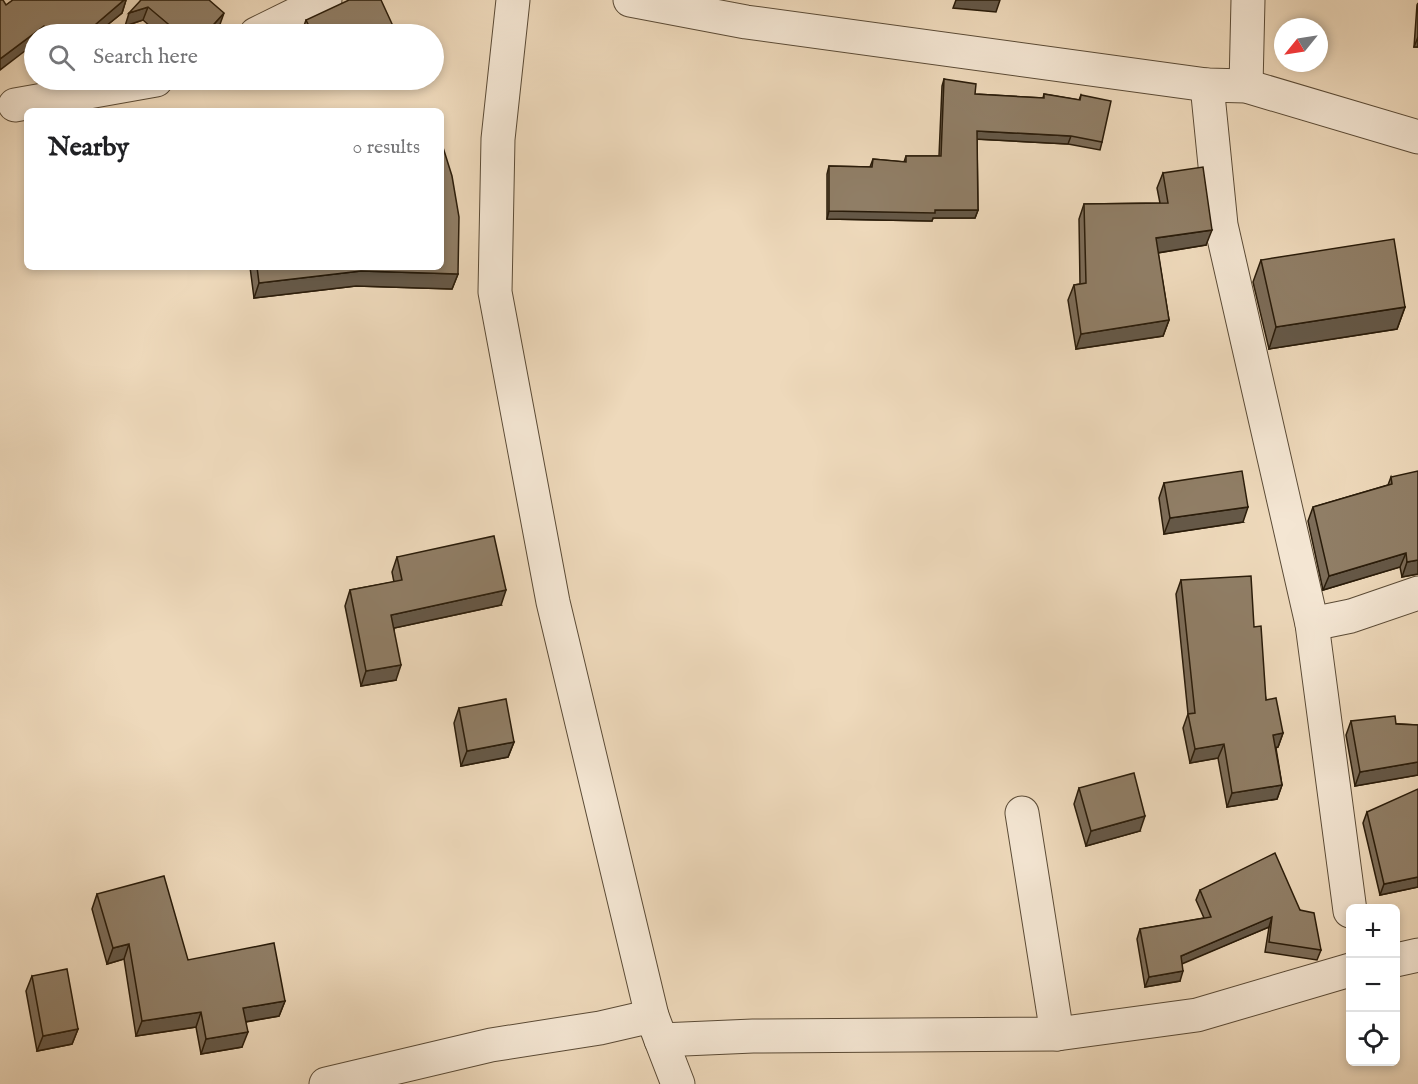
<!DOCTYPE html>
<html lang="en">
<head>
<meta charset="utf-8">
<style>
	body { margin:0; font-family:"IM FELL English",serif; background:#f6f6f6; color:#202124 }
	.controls { position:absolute; right:18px; bottom:18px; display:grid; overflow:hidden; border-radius:9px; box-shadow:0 3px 9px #0003 }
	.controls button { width:54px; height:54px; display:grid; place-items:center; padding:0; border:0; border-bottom:2px solid #e0e0e0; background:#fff; color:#202124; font:30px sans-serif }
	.compass { position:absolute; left:1274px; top:18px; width:54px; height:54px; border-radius:50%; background:#fff; box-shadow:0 3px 9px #0003; rotate:240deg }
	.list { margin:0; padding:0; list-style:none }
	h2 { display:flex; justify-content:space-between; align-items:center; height:78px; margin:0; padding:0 24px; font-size:26px }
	h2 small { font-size:20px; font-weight:400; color:#757577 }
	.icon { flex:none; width:33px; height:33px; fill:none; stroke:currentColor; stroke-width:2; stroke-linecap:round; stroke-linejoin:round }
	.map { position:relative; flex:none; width:1418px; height:1084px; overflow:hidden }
	.search { position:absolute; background:#fff; box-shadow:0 3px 9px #0003; left:24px; top:24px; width:420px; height:66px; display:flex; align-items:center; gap:15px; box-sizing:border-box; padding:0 21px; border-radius:33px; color:#757577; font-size:22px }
	.panel { position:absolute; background:#fff; box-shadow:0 3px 9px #0003; left:24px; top:108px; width:420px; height:162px; border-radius:9px }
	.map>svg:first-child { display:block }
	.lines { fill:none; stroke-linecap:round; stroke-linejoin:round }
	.minor-casing { stroke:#5b4b36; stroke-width:35 }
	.minor { stroke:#f4e6d3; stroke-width:33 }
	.wall { fill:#7c6c58; stroke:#2a1c0a; stroke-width:1.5 }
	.shaded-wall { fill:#655847; stroke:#2a1c0a; stroke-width:1.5 }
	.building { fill:#907e66; stroke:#2a1c0a; stroke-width:1.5 }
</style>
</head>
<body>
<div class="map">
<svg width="1418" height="1084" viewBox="0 0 1418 1084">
	<rect width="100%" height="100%" fill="#eed9bb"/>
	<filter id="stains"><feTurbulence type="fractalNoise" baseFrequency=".00333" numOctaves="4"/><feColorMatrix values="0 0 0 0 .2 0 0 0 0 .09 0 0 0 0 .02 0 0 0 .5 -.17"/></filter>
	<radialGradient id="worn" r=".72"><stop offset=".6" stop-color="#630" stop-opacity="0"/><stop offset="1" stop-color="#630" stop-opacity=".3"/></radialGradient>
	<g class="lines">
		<defs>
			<g id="minor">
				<polyline points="513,0 498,139 495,292 553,602 652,1016"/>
				<polyline points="630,0 746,22 1207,85 1246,86 1418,137"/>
				<polyline points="256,34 325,0"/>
				<polyline points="1207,85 1221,225 1312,624 1350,911"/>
				<polyline points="1246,86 1248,0"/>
				<polyline points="15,105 156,80"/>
				<polyline points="1312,624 1351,616 1418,593"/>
				<polyline points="1022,813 1057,1034"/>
				<polyline points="1396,960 1418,955"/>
				<polyline points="661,1040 678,1084"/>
				<polyline points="326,1084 491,1045 600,1028 652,1016 661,1040 753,1036 1057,1034 1197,1015 1350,970"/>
			</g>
		</defs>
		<use href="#minor" class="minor-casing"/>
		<use href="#minor" class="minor"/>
	</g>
	<g class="wall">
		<polygon points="13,0 126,0 122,13 96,34 34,34 6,5"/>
		<polygon points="141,0 219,27 212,34 159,34 143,20 125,26"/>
		<polygon points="1418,3 1418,47 1414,47 1417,5"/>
		<polygon points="306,20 393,26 390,34 301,34"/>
		<polygon points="944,79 975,94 1043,98 1044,94 1079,100 1081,95 1102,142 1100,150 1068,144 977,139 978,210 975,218 933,218 932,221 827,219 827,174 829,166 870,167 873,159 904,162 906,156 939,156 942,86"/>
		<polygon points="1163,173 1206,245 1158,253 1169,320 1163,336 1076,349 1068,300 1074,285 1080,284 1079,219 1084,204 1160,203 1157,188"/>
		<polygon points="1261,260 1405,307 1397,329 1269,349 1253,282"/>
		<polygon points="250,267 441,267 458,274 452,289 356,286 254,298"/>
		<polygon points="1391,477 1418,574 1402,577 1400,567 1323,590 1308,521 1313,507 1388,485"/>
		<polygon points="1164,483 1243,522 1164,534 1159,498"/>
		<polygon points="397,557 501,605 394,628 396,680 361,686 345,606 350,590 394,582 392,572"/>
		<polygon points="1181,580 1254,627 1266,700 1283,733 1278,747 1276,748 1282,785 1277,799 1227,807 1218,758 1190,763 1183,728 1188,714 1176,594"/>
		<polygon points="459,708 514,742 508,757 461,766 454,723"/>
		<polygon points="1351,721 1418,725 1418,775 1355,786 1346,735"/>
		<polygon points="1079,788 1140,831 1086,846 1074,804"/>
		<polygon points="1367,812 1418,887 1380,895 1363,823"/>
		<polygon points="1200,890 1300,910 1321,950 1317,960 1265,952 1269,927 1182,963 1180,981 1145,987 1137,939 1140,929 1204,918 1196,900"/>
		<polygon points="97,894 188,960 285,1001 279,1016 246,1022 242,1047 201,1054 196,1027 136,1036 124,959 107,964 92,909"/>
		<polygon points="32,976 78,1029 72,1044 37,1051 26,991"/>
	</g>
	<g class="shaded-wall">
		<polygon points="124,0 126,0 122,13 96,34 87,34 89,30"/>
		<polygon points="956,0 1000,0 996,12 953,8"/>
		<polygon points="148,7 143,20 125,26 129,13"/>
		<polygon points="224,13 219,27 212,34 205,34"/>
		<polygon points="44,26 41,34 34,34 34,44 0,70 0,59"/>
		<polygon points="393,26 390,34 373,34"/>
		<polygon points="1418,37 1418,47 1414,47"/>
		<polygon points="977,131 1071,136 1068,144 974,139"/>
		<polygon points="978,210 975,218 933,218 932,221 827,219 829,211"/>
		<polygon points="1212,230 1206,245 1150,254 1156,238"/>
		<polygon points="361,271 458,274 452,289 356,286 254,298 259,283"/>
		<polygon points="1405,307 1397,329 1269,349 1276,327"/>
		<polygon points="1169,320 1163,336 1076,349 1081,334"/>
		<polygon points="1248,507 1243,522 1164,534 1170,518"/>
		<polygon points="1406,553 1400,567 1323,590 1329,576"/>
		<polygon points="1418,560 1418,574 1402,577 1407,562"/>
		<polygon points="506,590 501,605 385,630 391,615"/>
		<polygon points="401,665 396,680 361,686 366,671"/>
		<polygon points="1283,733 1278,747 1268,749 1273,735"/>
		<polygon points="514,742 508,757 461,766 467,751"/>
		<polygon points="1224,744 1218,758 1190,763 1195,749"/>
		<polygon points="1418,762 1418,775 1355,786 1360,772"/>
		<polygon points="1282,785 1277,799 1227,807 1232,793"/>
		<polygon points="1145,816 1140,831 1086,846 1091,831"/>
		<polygon points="1418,877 1418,887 1380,895 1384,884"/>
		<polygon points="1272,917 1269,927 1177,966 1181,956"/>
		<polygon points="129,944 124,959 107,964 113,948"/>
		<polygon points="1183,971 1180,981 1145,987 1149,977"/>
		<polygon points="285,1001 279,1016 238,1023 243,1008"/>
		<polygon points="201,1012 196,1027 136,1036 142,1021"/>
		<polygon points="78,1029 72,1044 37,1051 43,1036"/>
		<polygon points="248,1032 242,1047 201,1054 206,1039"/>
	</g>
	<g class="building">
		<polygon points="0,0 3,0 6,5 13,0 124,0 89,30 92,34 52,34 44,26 0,59"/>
		<polygon points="141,0 209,0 224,13 205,34 180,34 148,7 129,13"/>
		<polygon points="349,0 381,0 393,26 373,34 313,34 306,20"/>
		<polygon points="944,79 976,84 975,94 1044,98 1044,94 1080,100 1081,95 1111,101 1102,142 1071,136 977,131 978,210 935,210 935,213 829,211 829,166 872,167 873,159 906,162 906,156 941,156"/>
		<polygon points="441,141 452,176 459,217 458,274 361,271 259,283 257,267 441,267"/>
		<polygon points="1203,167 1212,230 1156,238 1169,320 1081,334 1074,285 1086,283 1084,204 1168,203 1163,173"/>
		<polygon points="1394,239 1405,307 1276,327 1261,260"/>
		<polygon points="1242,471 1248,507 1170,518 1164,483"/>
		<polygon points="1418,471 1418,560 1407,562 1406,553 1329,576 1313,507 1392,484 1391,477"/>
		<polygon points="494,536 506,590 391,615 401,665 366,671 350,590 402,580 397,557"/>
		<polygon points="1251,576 1254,627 1261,626 1266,700 1276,698 1283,733 1273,735 1282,785 1232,793 1224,744 1195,749 1188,714 1195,713 1181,580"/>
		<polygon points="506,699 514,742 467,751 459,708"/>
		<polygon points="1395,716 1396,724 1418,725 1418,762 1360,772 1351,721"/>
		<polygon points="1134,773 1145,816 1091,831 1079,788"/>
		<polygon points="1418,789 1418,877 1384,884 1367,812"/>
		<polygon points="1275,853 1300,910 1314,913 1321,950 1269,942 1272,917 1181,956 1183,971 1149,977 1140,929 1211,917 1200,890"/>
		<polygon points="164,876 188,960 274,943 285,1001 243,1008 248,1032 206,1039 201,1012 142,1021 129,944 113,948 97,894"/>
		<polygon points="67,969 78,1029 43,1036 32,976"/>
	</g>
	<rect width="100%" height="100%" filter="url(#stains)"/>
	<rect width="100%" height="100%" fill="url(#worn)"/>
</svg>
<div class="controls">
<button>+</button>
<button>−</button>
<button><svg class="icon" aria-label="locate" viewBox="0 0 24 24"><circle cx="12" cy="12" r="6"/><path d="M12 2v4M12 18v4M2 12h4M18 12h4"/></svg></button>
</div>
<svg class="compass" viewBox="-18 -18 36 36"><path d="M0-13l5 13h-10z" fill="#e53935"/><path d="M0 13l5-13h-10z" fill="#757577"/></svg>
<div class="search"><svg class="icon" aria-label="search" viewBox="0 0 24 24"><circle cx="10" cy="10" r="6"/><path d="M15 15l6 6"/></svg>Search here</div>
<section class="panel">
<h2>Nearby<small>0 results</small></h2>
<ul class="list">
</ul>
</section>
</div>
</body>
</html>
